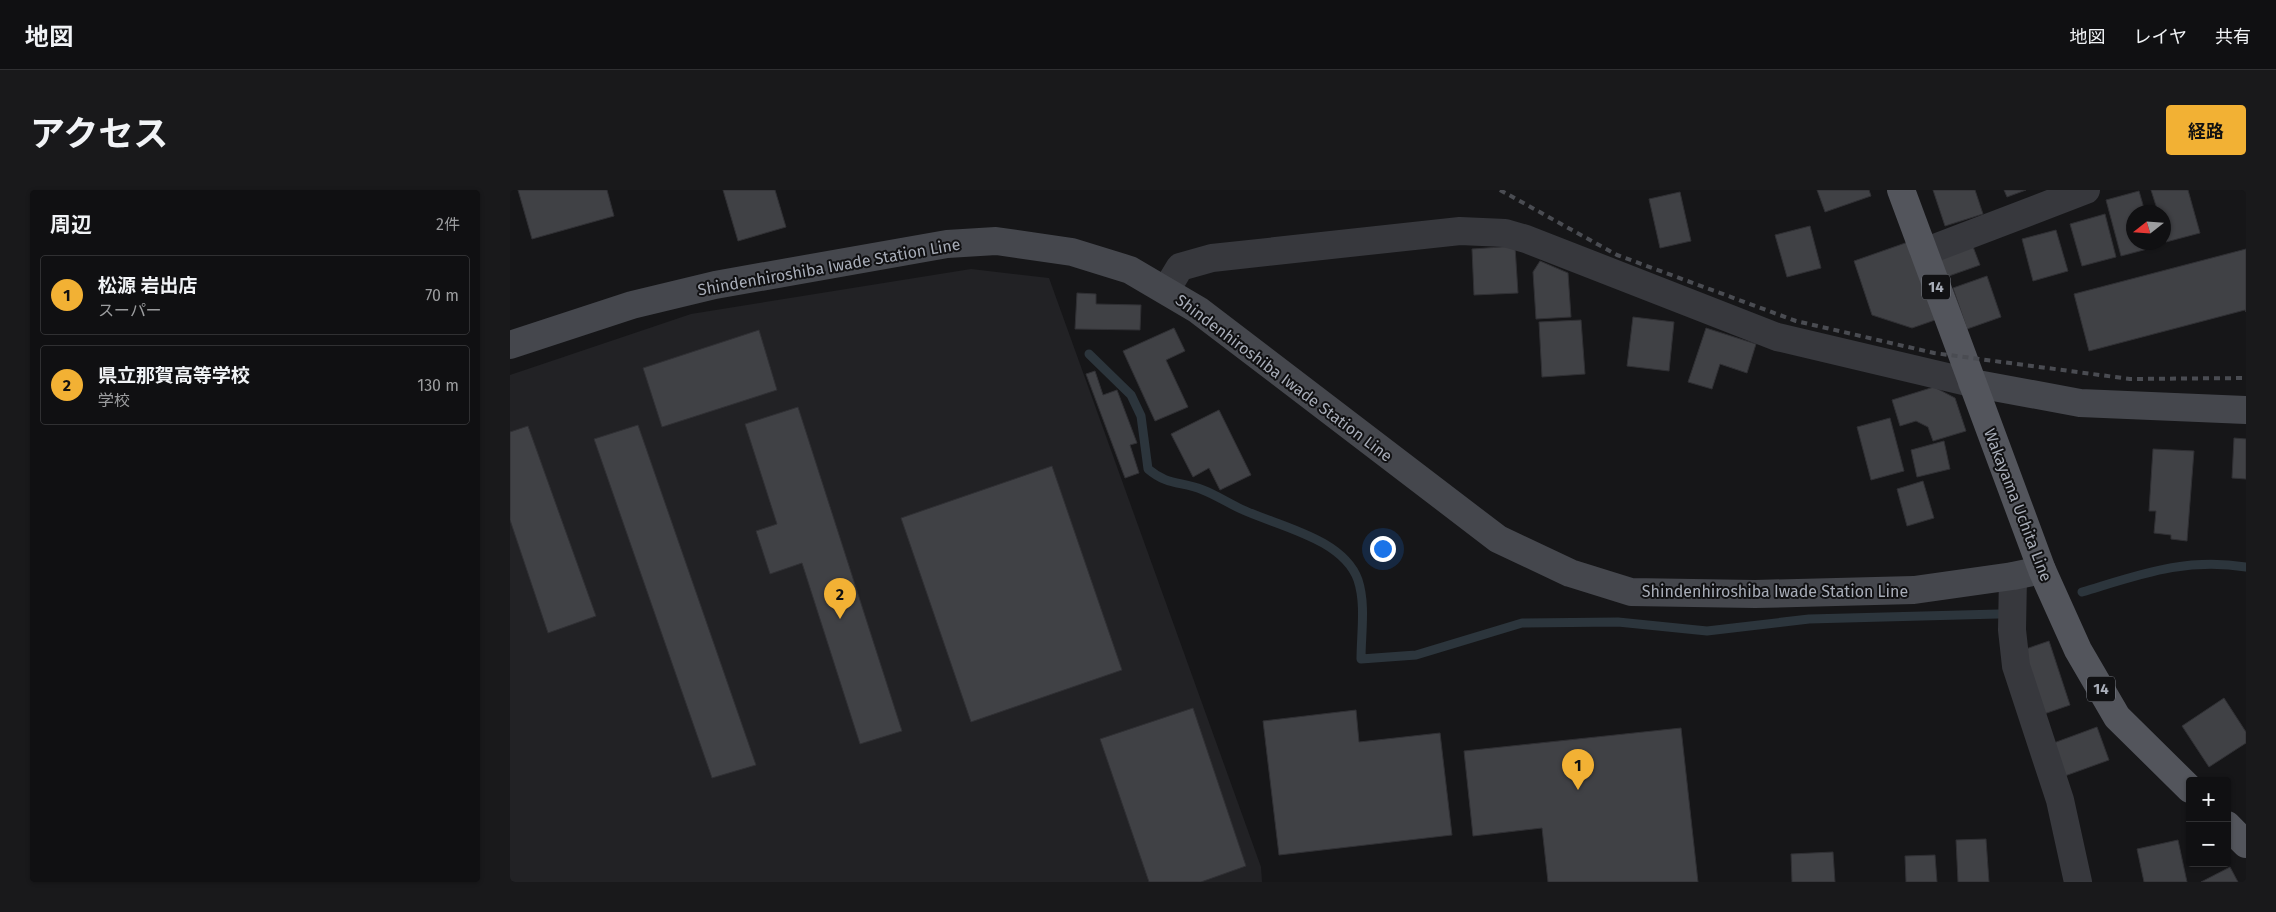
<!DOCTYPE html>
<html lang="ja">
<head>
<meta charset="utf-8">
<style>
	body { margin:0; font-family:"Fira Sans","Noto Sans JP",sans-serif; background:#19191b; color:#f1f3f6 }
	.controls { position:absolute; right:15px; bottom:15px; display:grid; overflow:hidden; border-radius:5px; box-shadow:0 1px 4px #0004 }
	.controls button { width:45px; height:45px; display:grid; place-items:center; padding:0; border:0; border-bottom:1px solid #303032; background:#101012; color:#f1f3f6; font:25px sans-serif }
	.compass { position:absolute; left:1616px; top:15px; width:45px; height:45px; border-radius:50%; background:#101012; box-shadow:0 1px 4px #0004; rotate:253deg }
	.you { position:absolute; left:872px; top:358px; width:18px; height:18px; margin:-12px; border:4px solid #fff; border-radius:50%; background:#1a73e8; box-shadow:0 0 0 8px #1a73e833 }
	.badge { display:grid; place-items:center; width:32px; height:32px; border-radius:50%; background:#f2b134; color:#111; font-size:16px; font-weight:700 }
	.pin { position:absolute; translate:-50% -41px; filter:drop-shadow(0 1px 2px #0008) }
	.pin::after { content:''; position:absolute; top:26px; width:18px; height:15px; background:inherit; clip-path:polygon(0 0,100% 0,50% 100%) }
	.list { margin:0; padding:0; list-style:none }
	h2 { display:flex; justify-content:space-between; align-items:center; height:65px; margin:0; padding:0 20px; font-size:21px }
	h2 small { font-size:16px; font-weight:400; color:#9c9d9f }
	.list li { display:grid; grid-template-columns:32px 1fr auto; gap:15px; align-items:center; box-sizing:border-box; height:80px; margin:0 10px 10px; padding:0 10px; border:1px solid #303032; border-radius:5px }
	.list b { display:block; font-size:19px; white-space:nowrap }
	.list p { margin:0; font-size:16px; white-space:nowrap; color:#9c9d9f }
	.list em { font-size:16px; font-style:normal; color:#9c9d9f }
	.map { position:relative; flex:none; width:1736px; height:692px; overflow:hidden; border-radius:5px }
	header { display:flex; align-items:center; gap:30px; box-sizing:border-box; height:70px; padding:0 25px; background:#101012; border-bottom:1px solid #303032 }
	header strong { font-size:24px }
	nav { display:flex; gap:28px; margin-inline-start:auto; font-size:18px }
	.intro { display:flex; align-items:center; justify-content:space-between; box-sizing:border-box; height:120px; padding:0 30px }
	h1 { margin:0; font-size:35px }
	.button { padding:12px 22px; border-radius:5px; background:#f2b134; color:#111; font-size:18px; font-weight:700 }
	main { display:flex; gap:30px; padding:0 30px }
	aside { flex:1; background:#101012; border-radius:5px; box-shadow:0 1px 4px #0004 }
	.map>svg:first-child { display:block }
	.built { fill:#222225 }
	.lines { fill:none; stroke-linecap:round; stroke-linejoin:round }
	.stream { stroke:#2c353c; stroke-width:9 }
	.building { fill:#404145; stroke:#303034 }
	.minor { stroke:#37383d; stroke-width:28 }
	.secondary { stroke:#45474d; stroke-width:28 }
	.primary { stroke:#53555c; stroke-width:28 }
	.rail { stroke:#4a4c52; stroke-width:4; stroke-dasharray:6 5; stroke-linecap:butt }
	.labels { text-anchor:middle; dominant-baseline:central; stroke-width:4; stroke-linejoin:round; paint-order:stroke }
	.shield { fill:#111113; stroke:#7b7e86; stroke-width:1 }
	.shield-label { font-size:15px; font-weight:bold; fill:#a8adb8 }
	.street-label { font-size:16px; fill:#a8adb8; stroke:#111113 }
</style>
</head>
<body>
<header>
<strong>地図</strong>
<nav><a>地図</a><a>レイヤ</a><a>共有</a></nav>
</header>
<div class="intro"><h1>アクセス</h1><a class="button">経路</a></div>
<main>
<aside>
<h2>周辺<small>2件</small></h2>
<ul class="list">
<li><span class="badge">1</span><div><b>松源 岩出店</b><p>スーパー</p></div><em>70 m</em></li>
<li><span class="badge">2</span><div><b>県立那賀高等学校</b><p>学校</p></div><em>130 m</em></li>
</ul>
</aside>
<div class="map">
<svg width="1736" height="692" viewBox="0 0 1736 692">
	<rect width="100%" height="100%" fill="#161618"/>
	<polygon class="built" points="461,79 539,88 751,677 752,692 0,692 0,185 181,124"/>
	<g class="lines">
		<g class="stream">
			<path d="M 579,164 L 621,205 L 631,226 L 638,279 C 658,296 671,291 693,300 C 706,305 718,313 731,319 C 767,336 833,348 848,390 C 856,414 851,444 851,469 L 906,465 L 1012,433 L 1108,432 L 1197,441 L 1299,429 L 1488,424"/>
			<path d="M 1572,402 C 1629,385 1675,367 1736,377"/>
		</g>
	</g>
	<g class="building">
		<polygon points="8,0 97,0 104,26 22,49"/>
		<polygon points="213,0 265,0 276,37 228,51"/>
		<polygon points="1307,0 1359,0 1361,6 1315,22"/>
		<polygon points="1423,0 1465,0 1473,24 1435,36"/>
		<polygon points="1494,0 1516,0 1497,7"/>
		<polygon points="1641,0 1678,0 1690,43 1656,52 1654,22 1648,22"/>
		<polygon points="1629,1 1635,22 1624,22 1624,52 1643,52 1645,57 1611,66 1596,10"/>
		<polygon points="1170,2 1181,51 1150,58 1139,9"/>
		<polygon points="1595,24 1606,67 1572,76 1560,34"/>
		<polygon points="1300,36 1311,78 1277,87 1265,45"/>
		<polygon points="1546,40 1558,81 1523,91 1512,49"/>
		<polygon points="1401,51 1428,129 1402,138 1362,125 1344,71"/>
		<polygon points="1462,54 1470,75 1436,87 1428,66"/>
		<polygon points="1005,56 1008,103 964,105 962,59"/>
		<polygon points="1736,59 1736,122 1735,120 1579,161 1564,104"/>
		<polygon points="1030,71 1058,83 1061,127 1026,129 1023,82"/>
		<polygon points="1477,86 1491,127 1457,139 1443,98"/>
		<polygon points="567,103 586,104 586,114 631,115 630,140 565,139"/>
		<polygon points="1123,127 1164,132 1159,181 1117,176"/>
		<polygon points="1071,130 1075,184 1032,187 1029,132"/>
		<polygon points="664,138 675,161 656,170 678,217 645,231 613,161"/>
		<polygon points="1196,138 1246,154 1237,183 1210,174 1202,199 1178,192"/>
		<polygon points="249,140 267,200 152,237 133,178"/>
		<polygon points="585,181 593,205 607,200 627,253 620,255 629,283 615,288 576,184"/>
		<polygon points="1424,197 1445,208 1456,241 1423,251 1418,237 1406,231 1390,236 1382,210"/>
		<polygon points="288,217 392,541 350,554 292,373 260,384 246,341 267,334 235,234"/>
		<polygon points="709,220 741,285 710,300 699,278 683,287 661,244"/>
		<polygon points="1380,228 1394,281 1361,290 1347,237"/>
		<polygon points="128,235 246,575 202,588 84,249"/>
		<polygon points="18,236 86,426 38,443 0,330 0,242"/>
		<polygon points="1724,248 1736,249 1736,289 1722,288"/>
		<polygon points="1434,251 1440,279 1407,287 1401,260"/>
		<polygon points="1643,259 1684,261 1677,351 1661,349 1661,345 1644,343 1646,321 1639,321"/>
		<polygon points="542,276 612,480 461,532 391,328"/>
		<polygon points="1413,291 1424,328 1397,336 1387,299"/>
		<polygon points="1539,451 1560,515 1531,525 1510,461"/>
		<polygon points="1714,508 1736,542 1736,553 1699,577 1672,536"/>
		<polygon points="683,518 736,676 691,692 639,692 590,549"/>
		<polygon points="846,520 849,552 930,543 942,645 769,665 753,531"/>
		<polygon points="1587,537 1599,570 1552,587 1541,554"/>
		<polygon points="1171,538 1188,692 1038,692 1032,638 963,646 954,561"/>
		<polygon points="1476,649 1479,692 1448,692 1446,650"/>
		<polygon points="1668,650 1677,692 1634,692 1627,659"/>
		<polygon points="1323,662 1325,692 1282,692 1281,664"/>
		<polygon points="1425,665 1427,692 1396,692 1395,666"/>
		<polygon points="1720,677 1728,692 1691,692"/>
	</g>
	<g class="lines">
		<g class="minor">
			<polyline points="1414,62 1576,0"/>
			<polyline points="656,100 670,77 702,68 950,41 995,43 1016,49 1267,147 1462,193"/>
			<polyline points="1503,386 1502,440 1506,476 1550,610 1568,692"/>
		</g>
		<g class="secondary">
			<polyline points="0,155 122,115 205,95 437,54 486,51 562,62 620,80 688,120 988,349 1060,383 1121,402 1245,404 1404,400 1503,386 1532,380"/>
			<polyline points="1462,193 1570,213 1736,220"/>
		</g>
		<g class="primary">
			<polyline points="1391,0 1532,380 1568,460 1607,527 1680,599"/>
			<polyline points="1717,635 1736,654"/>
		</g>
		<polyline class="rail" points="990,0 1107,65 1286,131 1424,163 1620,189 1736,188"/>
	</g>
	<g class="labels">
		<g class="shield">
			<rect x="1412" y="84.5" width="28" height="25" rx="4"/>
			<rect x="1577" y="486.5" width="28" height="25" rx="4"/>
		</g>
		<g class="shield-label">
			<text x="1426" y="97">14</text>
			<text x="1591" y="499">14</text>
		</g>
		<g class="street-label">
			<text transform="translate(319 77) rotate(-10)">Shindenhiroshiba Iwade Station Line</text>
			<text transform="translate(774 188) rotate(37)">Shindenhiroshiba Iwade Station Line</text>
			<text transform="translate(1508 315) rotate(69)">Wakayama Uchita Line</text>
			<text x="1265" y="401">Shindenhiroshiba Iwade Station Line</text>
		</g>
	</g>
</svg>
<div class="controls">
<button>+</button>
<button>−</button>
</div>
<svg class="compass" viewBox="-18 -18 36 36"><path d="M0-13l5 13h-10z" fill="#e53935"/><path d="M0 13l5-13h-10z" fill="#9c9d9f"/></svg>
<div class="you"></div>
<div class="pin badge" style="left:1068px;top:600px">1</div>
<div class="pin badge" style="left:330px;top:429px">2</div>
</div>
</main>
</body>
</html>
